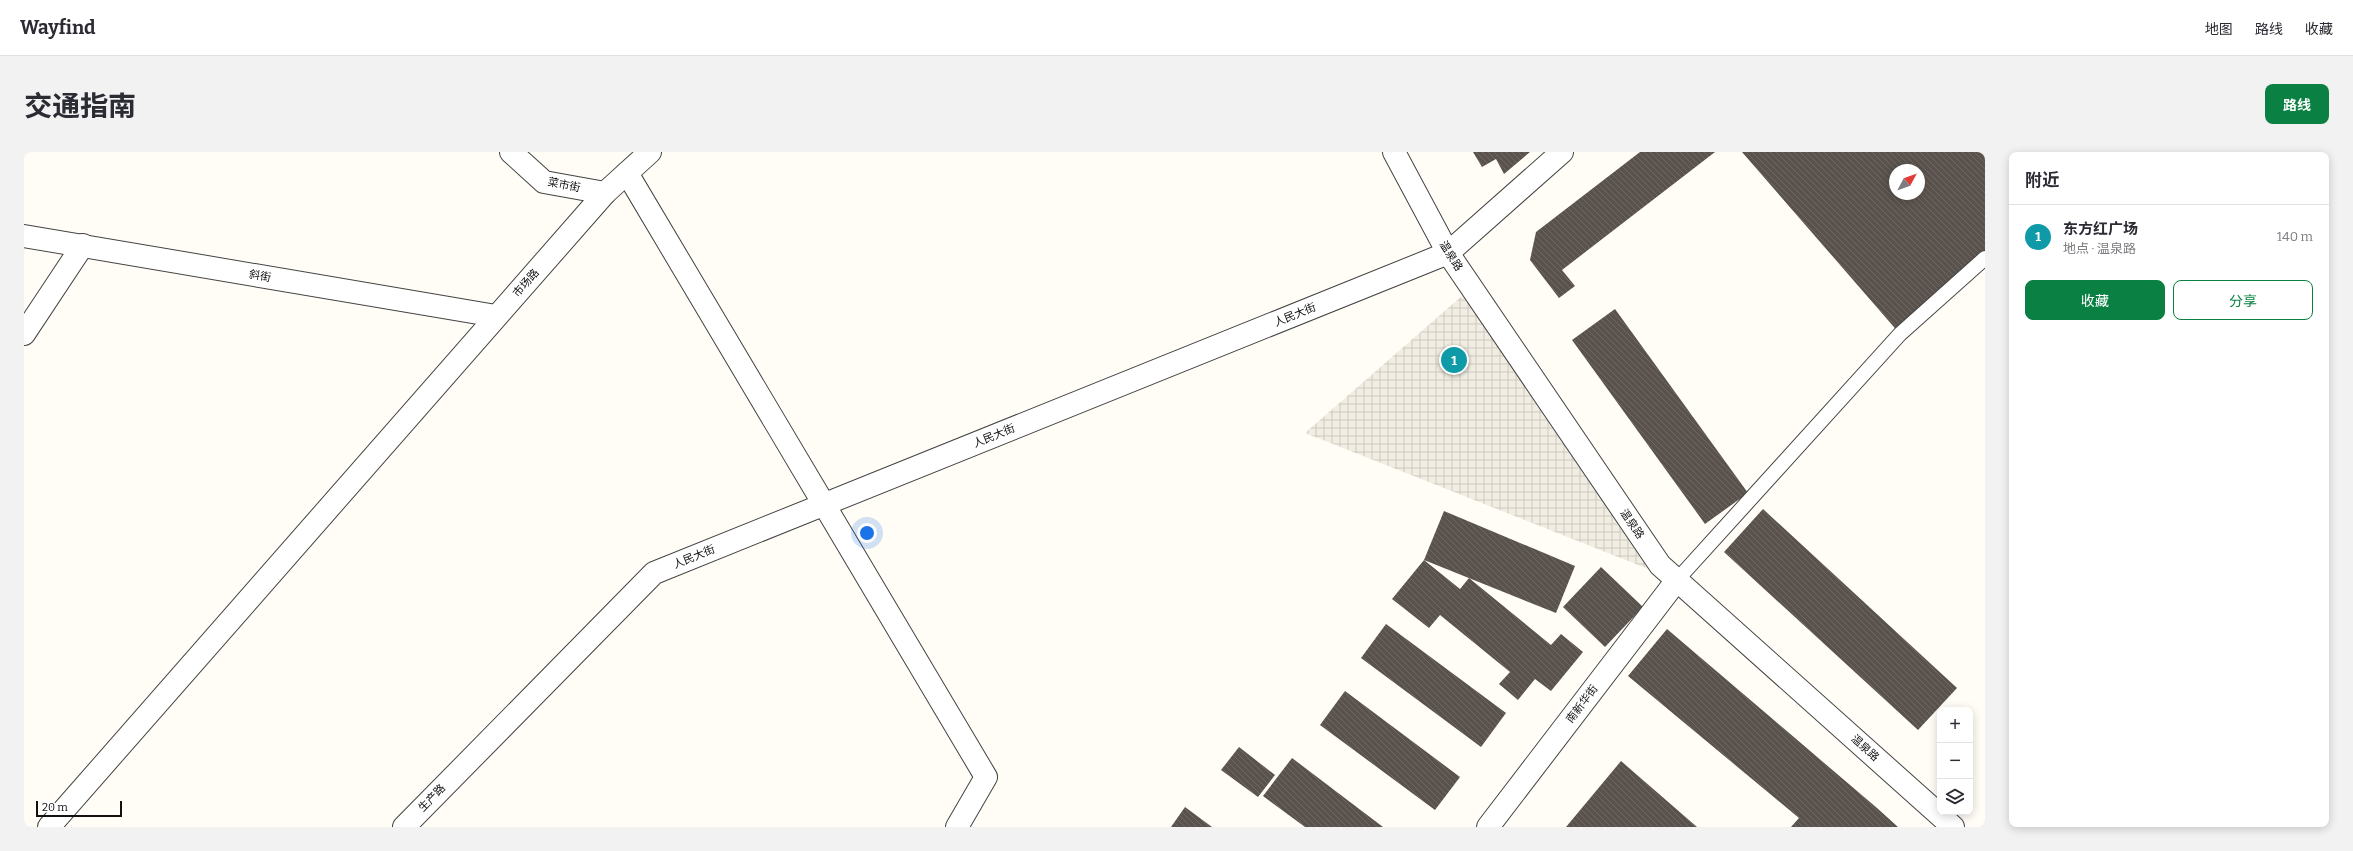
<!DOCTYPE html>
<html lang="zh">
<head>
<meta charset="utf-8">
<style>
	body { margin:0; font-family:Bitter,"Noto Sans SC",serif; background:#f2f2f3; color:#2b2b33 }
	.controls { position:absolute; right:12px; bottom:12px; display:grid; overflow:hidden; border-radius:8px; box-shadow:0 2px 10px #0003 }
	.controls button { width:36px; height:36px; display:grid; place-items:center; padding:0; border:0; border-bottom:1px solid #e1e1e2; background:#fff; color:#2b2b33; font:20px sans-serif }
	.compass { position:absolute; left:1865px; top:12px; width:36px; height:36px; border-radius:50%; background:#fff; box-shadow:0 2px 10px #0003; rotate:49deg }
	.scale { position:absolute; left:12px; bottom:10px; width:86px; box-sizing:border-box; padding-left:4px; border:2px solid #111; border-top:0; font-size:11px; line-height:14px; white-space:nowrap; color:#111; -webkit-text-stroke:3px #fff; paint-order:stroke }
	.you { position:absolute; left:843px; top:381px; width:14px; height:14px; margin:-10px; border:3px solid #fff; border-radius:50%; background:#1a73e8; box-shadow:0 0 0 6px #1a73e833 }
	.badge { display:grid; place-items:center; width:26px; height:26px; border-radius:50%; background:#0b8043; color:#fff; font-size:13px; font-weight:700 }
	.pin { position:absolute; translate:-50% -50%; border:2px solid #fff; box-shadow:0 1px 4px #0006 }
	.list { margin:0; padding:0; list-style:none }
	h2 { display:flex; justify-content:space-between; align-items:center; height:52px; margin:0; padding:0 16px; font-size:17px }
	h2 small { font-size:13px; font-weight:400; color:#7c7c81 }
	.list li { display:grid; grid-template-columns:26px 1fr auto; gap:12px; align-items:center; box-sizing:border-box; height:64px; padding:0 16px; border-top:1px solid #e1e1e2 }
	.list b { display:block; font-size:15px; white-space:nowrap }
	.list p { margin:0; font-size:13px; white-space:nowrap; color:#7c7c81 }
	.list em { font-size:13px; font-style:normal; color:#7c7c81 }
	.actions { display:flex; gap:8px; padding:12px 16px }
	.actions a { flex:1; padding:9px 0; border:1px solid #0b8043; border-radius:8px; text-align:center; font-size:14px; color:#0b8043 }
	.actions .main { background:#0b8043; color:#fff }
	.icon { flex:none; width:22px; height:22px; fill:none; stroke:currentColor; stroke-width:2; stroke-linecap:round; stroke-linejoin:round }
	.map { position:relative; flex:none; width:1961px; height:675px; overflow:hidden; border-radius:8px }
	header { display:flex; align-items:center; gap:24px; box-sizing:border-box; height:56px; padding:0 20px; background:#fff; border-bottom:1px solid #e1e1e2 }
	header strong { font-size:19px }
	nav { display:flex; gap:22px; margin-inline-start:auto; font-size:14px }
	.intro { display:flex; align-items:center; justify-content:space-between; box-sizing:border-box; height:96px; padding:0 24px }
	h1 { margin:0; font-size:28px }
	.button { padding:10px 18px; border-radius:8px; background:#0b8043; color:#fff; font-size:14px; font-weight:700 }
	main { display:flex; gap:24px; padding:0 24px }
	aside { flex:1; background:#fff; border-radius:8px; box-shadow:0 2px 10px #0003 }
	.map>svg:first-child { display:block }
	.plaza { fill:url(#plaza-grid) }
	.building { fill:url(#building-back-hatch); fill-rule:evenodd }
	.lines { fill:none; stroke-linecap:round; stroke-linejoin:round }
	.service-casing { stroke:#444; stroke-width:16 }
	.minor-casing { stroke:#444; stroke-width:24 }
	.tertiary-casing { stroke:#444; stroke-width:24 }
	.service { stroke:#fff; stroke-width:14 }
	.minor { stroke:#fff; stroke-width:22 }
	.tertiary { stroke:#fff; stroke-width:22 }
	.labels { text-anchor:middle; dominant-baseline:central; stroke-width:4; stroke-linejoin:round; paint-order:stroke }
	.street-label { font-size:11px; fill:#111; stroke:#fff }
</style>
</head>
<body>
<header>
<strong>Wayfind</strong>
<nav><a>地图</a><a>路线</a><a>收藏</a></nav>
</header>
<div class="intro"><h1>交通指南</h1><a class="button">路线</a></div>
<main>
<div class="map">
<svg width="1961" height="675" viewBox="0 0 1961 675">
	<defs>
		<pattern id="plaza-grid" width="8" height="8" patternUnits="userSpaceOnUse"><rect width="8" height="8" fill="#f1ede2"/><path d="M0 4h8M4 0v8" fill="none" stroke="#cecac1"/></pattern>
		<pattern id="building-back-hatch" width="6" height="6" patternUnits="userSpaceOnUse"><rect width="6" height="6" fill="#5a524d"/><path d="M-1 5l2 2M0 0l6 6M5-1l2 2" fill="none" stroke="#6d6662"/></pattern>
	</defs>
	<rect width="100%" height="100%" fill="#fffdf5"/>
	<polygon class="plaza" points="1447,136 1637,422 1281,281"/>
	<g class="building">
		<polygon points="1449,0 1506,0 1480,22 1472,7 1458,15"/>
		<polygon points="1616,0 1691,0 1538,118 1551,134 1535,146 1506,108 1512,80"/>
		<path d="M 1718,0 L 1961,0 L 1961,106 L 1876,182 ZM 1871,18 L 1895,18 L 1895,42 L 1871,42 Z"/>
		<polygon points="1591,157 1724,341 1681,372 1548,188"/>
		<polygon points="1739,357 1933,536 1894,578 1700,400"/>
		<polygon points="1420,359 1551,414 1532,461 1400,408"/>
		<polygon points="1400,408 1436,437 1445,426 1527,493 1537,482 1559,500 1527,539 1511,527 1494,548 1475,532 1486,520 1416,463 1405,476 1368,447"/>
		<polygon points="1577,415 1619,455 1581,495 1539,455"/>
		<polygon points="1362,472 1482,561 1457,595 1337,506"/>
		<polygon points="1643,477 1853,656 1874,675 1767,675 1775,666 1604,524"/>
		<polygon points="1321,539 1436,625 1411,658 1296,573"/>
		<polygon points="1215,595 1251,623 1234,645 1197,618"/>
		<polygon points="1268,606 1359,675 1281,675 1239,644"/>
		<polygon points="1597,609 1673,675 1542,675"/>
		<polygon points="1161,655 1188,675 1147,675"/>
	</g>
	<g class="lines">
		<defs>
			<polyline id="service" points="1653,428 1876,182 1961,106"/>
			<g id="minor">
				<polyline points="487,0 520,30 581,41"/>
				<polyline points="603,21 962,625 933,675"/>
				<polyline points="0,84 472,164"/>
				<polyline points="0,182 59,93"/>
				<polyline points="25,675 581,41 626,0"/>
				<polyline points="1464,675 1653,428"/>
			</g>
			<g id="tertiary">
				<polyline points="1370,0 1424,101 1636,413 1929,675"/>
				<polyline points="380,675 630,421 1424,101 1538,0"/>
			</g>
		</defs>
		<use href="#service" class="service-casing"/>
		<use href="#minor" class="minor-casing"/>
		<use href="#tertiary" class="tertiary-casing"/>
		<use href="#service" class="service"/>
		<use href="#minor" class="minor"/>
		<use href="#tertiary" class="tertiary"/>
	</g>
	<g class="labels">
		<g class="street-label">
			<text transform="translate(540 33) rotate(11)">菜市街</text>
			<text transform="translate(1427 104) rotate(58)">温泉路</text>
			<text transform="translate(236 124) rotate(10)">斜街</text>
			<text transform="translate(502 131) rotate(-49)">市场路</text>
			<text transform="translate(1271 163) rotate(-22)">人民大街</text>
			<text transform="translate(970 284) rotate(-22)">人民大街</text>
			<text transform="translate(1608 372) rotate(56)">温泉路</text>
			<text transform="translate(670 405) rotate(-22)">人民大街</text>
			<text transform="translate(1558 552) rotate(-53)">南新华街</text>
			<text transform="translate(1841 596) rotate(42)">温泉路</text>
			<text transform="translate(408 646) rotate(-46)">生产路</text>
		</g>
	</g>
</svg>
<div class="controls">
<button>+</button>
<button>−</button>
<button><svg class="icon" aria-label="layers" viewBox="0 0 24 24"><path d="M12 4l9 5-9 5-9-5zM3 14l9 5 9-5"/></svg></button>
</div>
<svg class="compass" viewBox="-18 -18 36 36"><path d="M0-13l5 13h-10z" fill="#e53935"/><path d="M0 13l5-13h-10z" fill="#7c7c81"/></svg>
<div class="scale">20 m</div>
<div class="you"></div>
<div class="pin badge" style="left:1430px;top:208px;background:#0f9aa8">1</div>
</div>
<aside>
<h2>附近<small></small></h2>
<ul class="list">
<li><span class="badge" style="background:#0f9aa8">1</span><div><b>东方红广场</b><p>地点 · 温泉路</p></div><em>140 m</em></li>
</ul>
<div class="actions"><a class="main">收藏</a><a>分享</a></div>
</aside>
</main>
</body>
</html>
